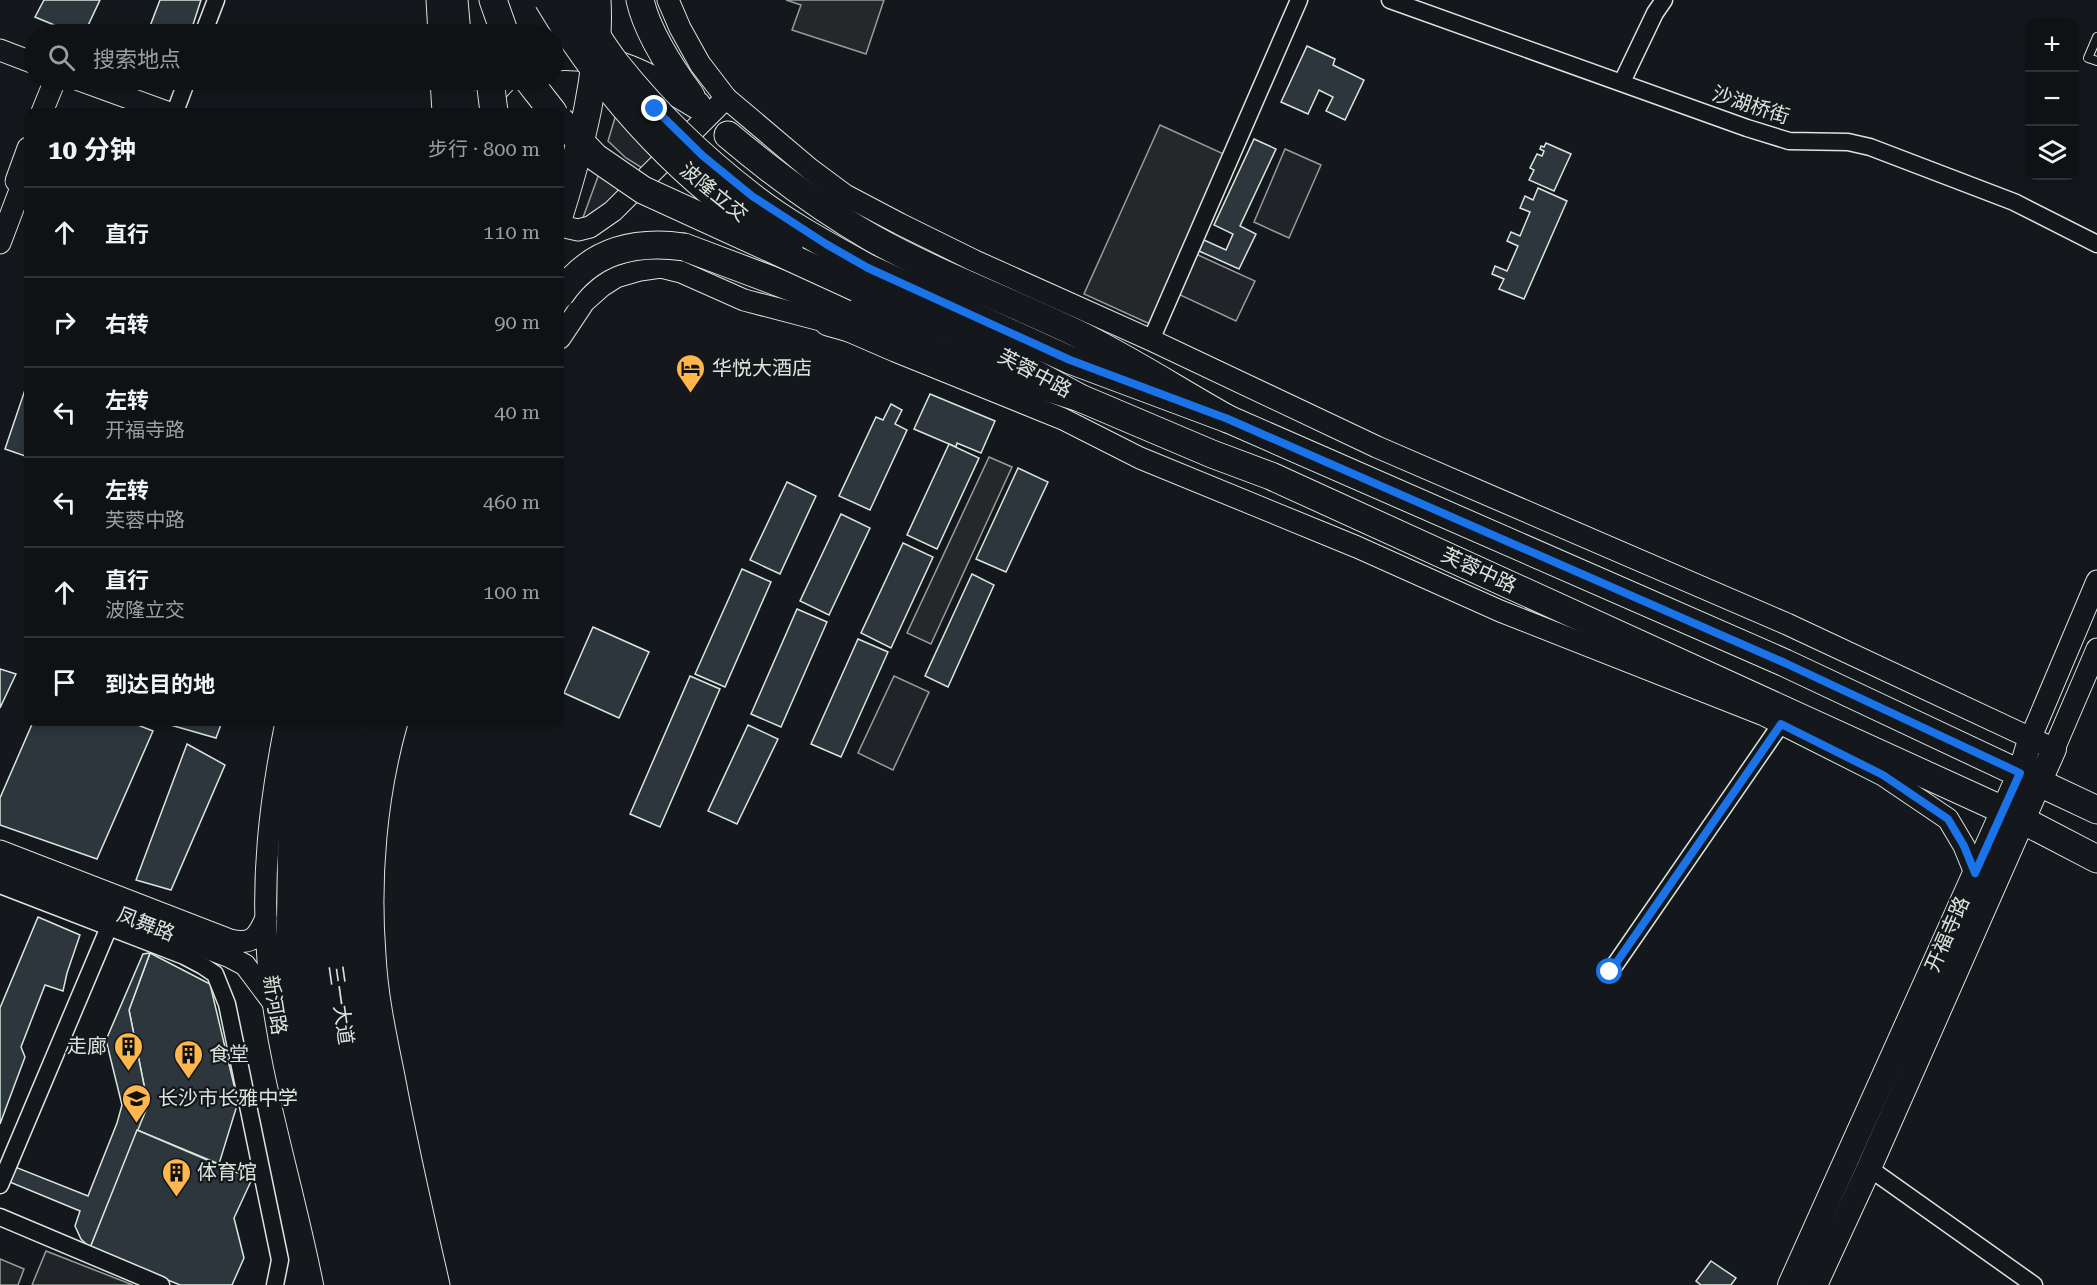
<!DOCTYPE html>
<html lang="zh">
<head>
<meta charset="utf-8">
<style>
	body { margin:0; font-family:"Roboto Serif","Noto Sans SC",serif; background:#181b1e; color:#f1f3f6 }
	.controls { position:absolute; right:18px; top:18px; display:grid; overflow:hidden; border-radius:12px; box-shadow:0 3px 9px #0003 }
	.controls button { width:54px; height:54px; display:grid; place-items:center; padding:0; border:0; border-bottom:2px solid #2f3234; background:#0f1215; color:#f1f3f6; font:30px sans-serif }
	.stop { position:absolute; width:18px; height:18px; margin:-14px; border:4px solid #1a73e8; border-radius:50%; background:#fff }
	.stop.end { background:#1a73e8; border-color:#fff; box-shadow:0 2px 6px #0008 }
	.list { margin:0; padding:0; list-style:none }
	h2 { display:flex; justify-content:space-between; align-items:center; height:78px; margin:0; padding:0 24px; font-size:26px }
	h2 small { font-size:20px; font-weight:400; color:#9b9ea0 }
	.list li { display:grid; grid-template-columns:39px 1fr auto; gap:18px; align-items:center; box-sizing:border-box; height:90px; padding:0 24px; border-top:2px solid #2f3234 }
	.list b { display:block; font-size:22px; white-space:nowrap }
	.list p { margin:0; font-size:20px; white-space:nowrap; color:#9b9ea0 }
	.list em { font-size:20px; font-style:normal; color:#9b9ea0 }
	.icon { flex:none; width:33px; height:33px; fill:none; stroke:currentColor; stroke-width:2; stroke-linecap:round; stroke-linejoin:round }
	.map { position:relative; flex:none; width:2097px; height:1285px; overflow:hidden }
	.search { position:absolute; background:#0f1215; box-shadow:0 3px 9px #0003; left:24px; top:24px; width:540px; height:66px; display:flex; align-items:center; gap:15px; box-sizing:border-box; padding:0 21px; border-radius:33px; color:#9b9ea0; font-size:22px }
	.panel { position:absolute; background:#0f1215; box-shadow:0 3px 9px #0003; left:24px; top:108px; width:540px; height:618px; border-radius:12px }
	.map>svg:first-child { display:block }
	.green { fill:#202428; stroke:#939e99; stroke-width:1.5 }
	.parking { fill:#24282b; stroke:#939e99; stroke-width:1.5 }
	.building { fill:#2c363c; stroke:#d8e6dc; stroke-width:1.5 }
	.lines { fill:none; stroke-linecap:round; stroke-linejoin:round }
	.service-casing { stroke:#d8e6dc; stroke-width:10 }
	.minor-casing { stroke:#d8e6dc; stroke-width:19 }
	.tertiary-casing { stroke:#d8e6dc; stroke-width:23 }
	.secondary-casing { stroke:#d8e6dc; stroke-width:26 }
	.primary-casing { stroke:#d8e6dc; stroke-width:29 }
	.trunk-casing { stroke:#d8e6dc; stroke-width:29 }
	.service { stroke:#14181c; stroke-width:8 }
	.minor { stroke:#14181c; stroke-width:16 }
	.tertiary { stroke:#14181c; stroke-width:21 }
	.secondary { stroke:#14181c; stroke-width:24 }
	.primary { stroke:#14181c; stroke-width:27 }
	.trunk { stroke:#14181c; stroke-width:27 }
	.primary-bridge-casing { stroke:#d8e6dc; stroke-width:29; stroke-linecap:butt }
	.trunk-bridge-casing { stroke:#d8e6dc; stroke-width:29; stroke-linecap:butt }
	.primary-bridge { stroke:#14181c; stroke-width:27 }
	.trunk-bridge { stroke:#14181c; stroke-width:27 }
	.route { stroke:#1a73e8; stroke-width:8 }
	.labels { text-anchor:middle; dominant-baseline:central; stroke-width:4.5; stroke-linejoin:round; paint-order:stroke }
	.street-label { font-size:20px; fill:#d8e6dc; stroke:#14181c }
	.poi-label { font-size:20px; fill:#d8e6dc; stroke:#14181c; text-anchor:start }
</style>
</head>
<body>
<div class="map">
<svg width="2097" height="1285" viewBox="0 0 2097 1285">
	<rect width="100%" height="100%" fill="#14181c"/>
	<g class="green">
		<polygon points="618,108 662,155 647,171 626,158 608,141"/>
		<polygon points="1285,149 1321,165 1289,238 1254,222"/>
		<polygon points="600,171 629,191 581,223"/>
		<polygon points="1196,254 1255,281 1236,321 1178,294"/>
		<polygon points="894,676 929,692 893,770 858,753"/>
		<polygon points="46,1251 133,1285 32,1285"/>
		<polygon points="0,1259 24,1269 18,1285 0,1285"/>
	</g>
	<g class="parking">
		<polygon points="786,0 884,0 866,54 792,30 801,5"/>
		<polygon points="1160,125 1226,155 1150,324 1084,294"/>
		<polygon points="989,457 1012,467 931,644 907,633"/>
	</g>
	<g class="building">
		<polygon points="44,0 100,0 84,34 76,34 35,17"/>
		<polygon points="160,0 201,0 190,34 147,34"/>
		<polygon points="1307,46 1335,59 1333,65 1364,80 1345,120 1326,111 1333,97 1319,90 1308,114 1281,102"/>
		<polygon points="1254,139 1276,149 1240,226 1256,234 1239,269 1199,251 1204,240 1226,250 1233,234 1214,225"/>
		<polygon points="1546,143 1571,154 1554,191 1529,180 1534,170 1530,168 1537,154 1542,156 1544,151 1540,149 1541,146 1544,147"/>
		<polygon points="1538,188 1567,201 1524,299 1499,289 1504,279 1492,274 1495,266 1507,271 1518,246 1507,241 1511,232 1520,236 1530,212 1520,208 1525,196 1533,200"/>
		<polygon points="28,381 28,457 5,449"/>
		<polygon points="930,394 995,421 981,453 957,443 956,447 914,429"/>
		<polygon points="891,404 902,410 895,424 907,430 870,510 839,496 876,417 883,420"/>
		<polygon points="949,444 979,458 937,549 907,535"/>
		<polygon points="1018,468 1048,482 1006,572 976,559"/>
		<polygon points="787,482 816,496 780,574 750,560"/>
		<polygon points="841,514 870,528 829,615 800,601"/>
		<polygon points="903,543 933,557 891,648 861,633"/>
		<polygon points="742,569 771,582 725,687 695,674"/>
		<polygon points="972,574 994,585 948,687 925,676"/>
		<polygon points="797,609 827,622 781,727 751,714"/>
		<polygon points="593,627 649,652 619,718 564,693"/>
		<polygon points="858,639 888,652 841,757 811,744"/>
		<polygon points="0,669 16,674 0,708"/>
		<polygon points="690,676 720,689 660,827 630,814"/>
		<polygon points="33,722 130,722 153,731 97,859 0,825 0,798"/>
		<polygon points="168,722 222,722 216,738 167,724"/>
		<polygon points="748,725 778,739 737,824 708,811"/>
		<polygon points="187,744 225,765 171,890 136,880"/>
		<polygon points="38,917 80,935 67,973 63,991 45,985 21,1047 25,1057 0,1124 0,1008"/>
		<polygon points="150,953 210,984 238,1102 219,1164 137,1130 148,1105 129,1010"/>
		<polygon points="150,953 129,1010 148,1105 90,1248 81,1239 75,1226 80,1211 0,1178 0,1161 88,1196 117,1123 122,1105 106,1040 143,954"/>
		<polygon points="137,1130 252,1179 234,1218 244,1258 232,1285 180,1285 90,1248"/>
		<polygon points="1711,1261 1736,1278 1731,1285 1701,1285 1696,1281"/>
	</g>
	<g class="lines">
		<defs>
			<polyline id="service" points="2097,37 2088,58 2097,61"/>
			<g id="minor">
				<polyline points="1390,0 1747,128 1789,141 1848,142 1870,147 2014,202 2097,244"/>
				<polyline points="203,34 216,0"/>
				<polyline points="1622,82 1655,13 1664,0"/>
				<polyline points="175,112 187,80"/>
				<polyline points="1151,340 1299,0"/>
				<polyline points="0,885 184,956 203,966 215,974 227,1004 280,1260 275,1285"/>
				<polyline points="1610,972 1781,724"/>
				<polyline points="1869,1168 2034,1285"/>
				<polyline points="0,1185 109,927"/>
				<polyline points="0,1217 161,1285"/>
			</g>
			<g id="tertiary">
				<polyline points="437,0 439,34"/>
				<polyline points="668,0 680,28 700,64 726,98 810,169 845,195 900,224 975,261 1151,340 1377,447 1787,624 2054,749 2097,649"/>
				<polyline points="0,50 34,63"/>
				<polyline points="79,80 167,112"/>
				<polyline points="441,80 443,112"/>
				<polyline points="42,112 55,80"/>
				<polyline points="16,181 28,148"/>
				<polyline points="560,226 578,230 590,227 613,211 726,98"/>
				<polyline points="0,243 28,169"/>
				<polyline points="560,338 584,302 602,286 616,277 640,270 661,267 681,272 744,300 828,322 895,351 1063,419 1140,458 1357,547 1500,611 1764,715 1883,775 1948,819 1964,846 1975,873"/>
				<path d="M 286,722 C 270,802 261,878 268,960 C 278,1070 314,1177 335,1285"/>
				<path d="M 397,722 C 376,796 369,878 375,955 C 377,996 386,1037 394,1076 C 407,1146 423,1216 439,1285"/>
				<polyline points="2031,737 2097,581"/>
				<path d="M 0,851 L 230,940 C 252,945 257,938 266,918"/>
				<polyline points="0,869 230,957 245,965 272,1001"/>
			</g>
			<g id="secondary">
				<polyline points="1790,1285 2020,773 2031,737"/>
				<polyline points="1815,1285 1869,1168 2054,749"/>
			</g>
			<g id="primary">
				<polyline points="868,268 1070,360 1228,419 1785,663 2097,810"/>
				<polyline points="857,288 954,330 1080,398 1212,454 1271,476 2003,810 2097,859"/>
				<polyline points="828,322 885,338"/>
			</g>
			<g id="trunk">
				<polyline points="454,0 457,34"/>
				<polyline points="493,0 505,34"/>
				<path d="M 640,0 C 647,32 672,70 691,96"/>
				<path d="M 554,57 C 610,53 651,77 697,105"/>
				<polyline points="460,80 463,112"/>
				<polyline points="528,80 553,112"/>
				<polyline points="476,112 486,98 503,80"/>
				<path d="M 728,135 C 773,173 820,208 872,238 C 938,275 1010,301 1078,334 C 1129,359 1178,391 1228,419"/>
				<polyline points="684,247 793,288 945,355 1080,398"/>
				<polyline points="309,722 296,786 292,828 290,951 300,1028 353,1285"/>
				<path d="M 333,722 C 319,779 307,841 309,901 C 311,973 325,1042 340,1112 C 353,1170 366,1227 378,1285"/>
				<path d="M 358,722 C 340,793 327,867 332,942 C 336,1001 349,1059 361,1116 C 373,1173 385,1229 398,1285"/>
				<path d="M 378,722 C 321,912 378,1099 420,1285"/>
			</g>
		</defs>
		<use href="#service" class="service-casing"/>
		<use href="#minor" class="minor-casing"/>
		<use href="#tertiary" class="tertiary-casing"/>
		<use href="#secondary" class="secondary-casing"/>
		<use href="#primary" class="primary-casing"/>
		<use href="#trunk" class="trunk-casing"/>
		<use href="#service" class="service"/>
		<use href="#minor" class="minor"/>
		<use href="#tertiary" class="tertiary"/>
		<use href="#secondary" class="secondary"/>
		<use href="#primary" class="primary"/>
		<use href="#trunk" class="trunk"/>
		<defs>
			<g id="primary-bridge">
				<path d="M 548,0 C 608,100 689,188 789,248"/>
				<path d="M 574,0 C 588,21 601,45 617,65 C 656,114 702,158 751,196 C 787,224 828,246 868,268"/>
			</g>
			<g id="trunk-bridge">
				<polyline points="490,80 494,112"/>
				<polyline points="560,120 595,157 643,190 857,288"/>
				<path d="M 560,213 C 581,145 601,72 597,0"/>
				<path d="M 560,295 C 590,251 633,240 684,247"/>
			</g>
		</defs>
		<use href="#primary-bridge" class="primary-bridge-casing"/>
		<use href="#trunk-bridge" class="trunk-bridge-casing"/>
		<use href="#primary-bridge" class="primary-bridge"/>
		<use href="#trunk-bridge" class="trunk-bridge"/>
	</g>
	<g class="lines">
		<polyline class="route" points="655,109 703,156 752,196 826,244 868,268 1070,360 1228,419 1785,663 2020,773 1975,873 1964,846 1948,819 1883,775 1781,724 1610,972"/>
	</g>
	<defs>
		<symbol id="hotel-pin" viewBox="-11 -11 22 30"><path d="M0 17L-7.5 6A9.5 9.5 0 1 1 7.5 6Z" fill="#ffb74d" stroke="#14181c"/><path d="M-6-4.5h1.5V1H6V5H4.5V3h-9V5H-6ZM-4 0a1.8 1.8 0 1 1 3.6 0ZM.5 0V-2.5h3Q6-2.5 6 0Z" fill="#111"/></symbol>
		<symbol id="building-pin" viewBox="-11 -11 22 30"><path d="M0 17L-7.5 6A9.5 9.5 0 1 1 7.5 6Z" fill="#ffb74d" stroke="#14181c"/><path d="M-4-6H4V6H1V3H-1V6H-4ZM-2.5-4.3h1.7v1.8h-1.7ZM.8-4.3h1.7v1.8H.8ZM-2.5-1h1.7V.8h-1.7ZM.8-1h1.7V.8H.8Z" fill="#111"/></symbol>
		<symbol id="school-pin" viewBox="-11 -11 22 30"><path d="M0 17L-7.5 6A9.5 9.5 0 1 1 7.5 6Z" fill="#ffb74d" stroke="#14181c"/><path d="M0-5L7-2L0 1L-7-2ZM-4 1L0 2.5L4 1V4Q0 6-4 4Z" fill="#111"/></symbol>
	</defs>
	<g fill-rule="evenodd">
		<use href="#hotel-pin" x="674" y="352" width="33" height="45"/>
		<use href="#building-pin" x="112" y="1030" width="33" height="45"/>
		<use href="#building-pin" x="172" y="1038" width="33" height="45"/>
		<use href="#school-pin" x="120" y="1082" width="33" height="45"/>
		<use href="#building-pin" x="160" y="1156" width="33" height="45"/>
	</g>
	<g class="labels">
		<g class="street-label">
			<text transform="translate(1751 105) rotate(18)">沙湖桥街</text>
			<text transform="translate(714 192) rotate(39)">波隆立交</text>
			<text transform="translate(1035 373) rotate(28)">芙蓉中路</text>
			<text transform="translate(1479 570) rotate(25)">芙蓉中路</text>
			<text transform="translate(146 924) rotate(21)">凤舞路</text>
			<text transform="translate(1947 934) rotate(-66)">开福寺路</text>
			<text transform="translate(275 1005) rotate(81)">新河路</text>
			<text transform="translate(341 1005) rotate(82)">三一大道</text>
		</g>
		<g class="poi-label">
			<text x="712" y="368">华悦大酒店</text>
			<text x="107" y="1046" text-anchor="end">走廊</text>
			<text x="209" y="1054">食堂</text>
			<text x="158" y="1098">长沙市长雅中学</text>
			<text x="197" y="1172">体育馆</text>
		</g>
	</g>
</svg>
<div class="controls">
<button>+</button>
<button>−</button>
<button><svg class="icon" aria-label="layers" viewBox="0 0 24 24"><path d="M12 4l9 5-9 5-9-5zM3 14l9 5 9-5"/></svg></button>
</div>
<div class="stop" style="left:1610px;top:972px"></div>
<div class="stop end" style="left:655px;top:109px"></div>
<div class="search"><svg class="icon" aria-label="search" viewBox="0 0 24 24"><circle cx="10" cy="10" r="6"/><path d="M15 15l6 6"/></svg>搜索地点</div>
<section class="panel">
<h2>10 分钟<small>步行 · 800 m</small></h2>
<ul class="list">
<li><svg class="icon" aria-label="ahead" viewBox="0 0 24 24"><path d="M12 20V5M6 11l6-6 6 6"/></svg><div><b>直行</b></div><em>110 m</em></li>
<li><svg class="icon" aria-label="right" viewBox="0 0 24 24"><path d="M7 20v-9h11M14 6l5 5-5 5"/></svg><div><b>右转</b></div><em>90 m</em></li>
<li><svg class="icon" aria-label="left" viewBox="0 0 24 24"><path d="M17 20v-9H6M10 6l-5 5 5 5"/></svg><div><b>左转</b><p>开福寺路</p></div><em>40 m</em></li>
<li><svg class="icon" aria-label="left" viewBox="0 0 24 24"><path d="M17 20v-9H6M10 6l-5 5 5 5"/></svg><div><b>左转</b><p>芙蓉中路</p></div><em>460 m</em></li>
<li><svg class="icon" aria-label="ahead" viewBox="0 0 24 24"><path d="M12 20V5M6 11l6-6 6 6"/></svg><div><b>直行</b><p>波隆立交</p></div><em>100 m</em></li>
<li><svg class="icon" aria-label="arrive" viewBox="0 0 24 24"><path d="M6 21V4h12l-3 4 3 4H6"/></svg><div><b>到达目的地</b></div></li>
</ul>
</section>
</div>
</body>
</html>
